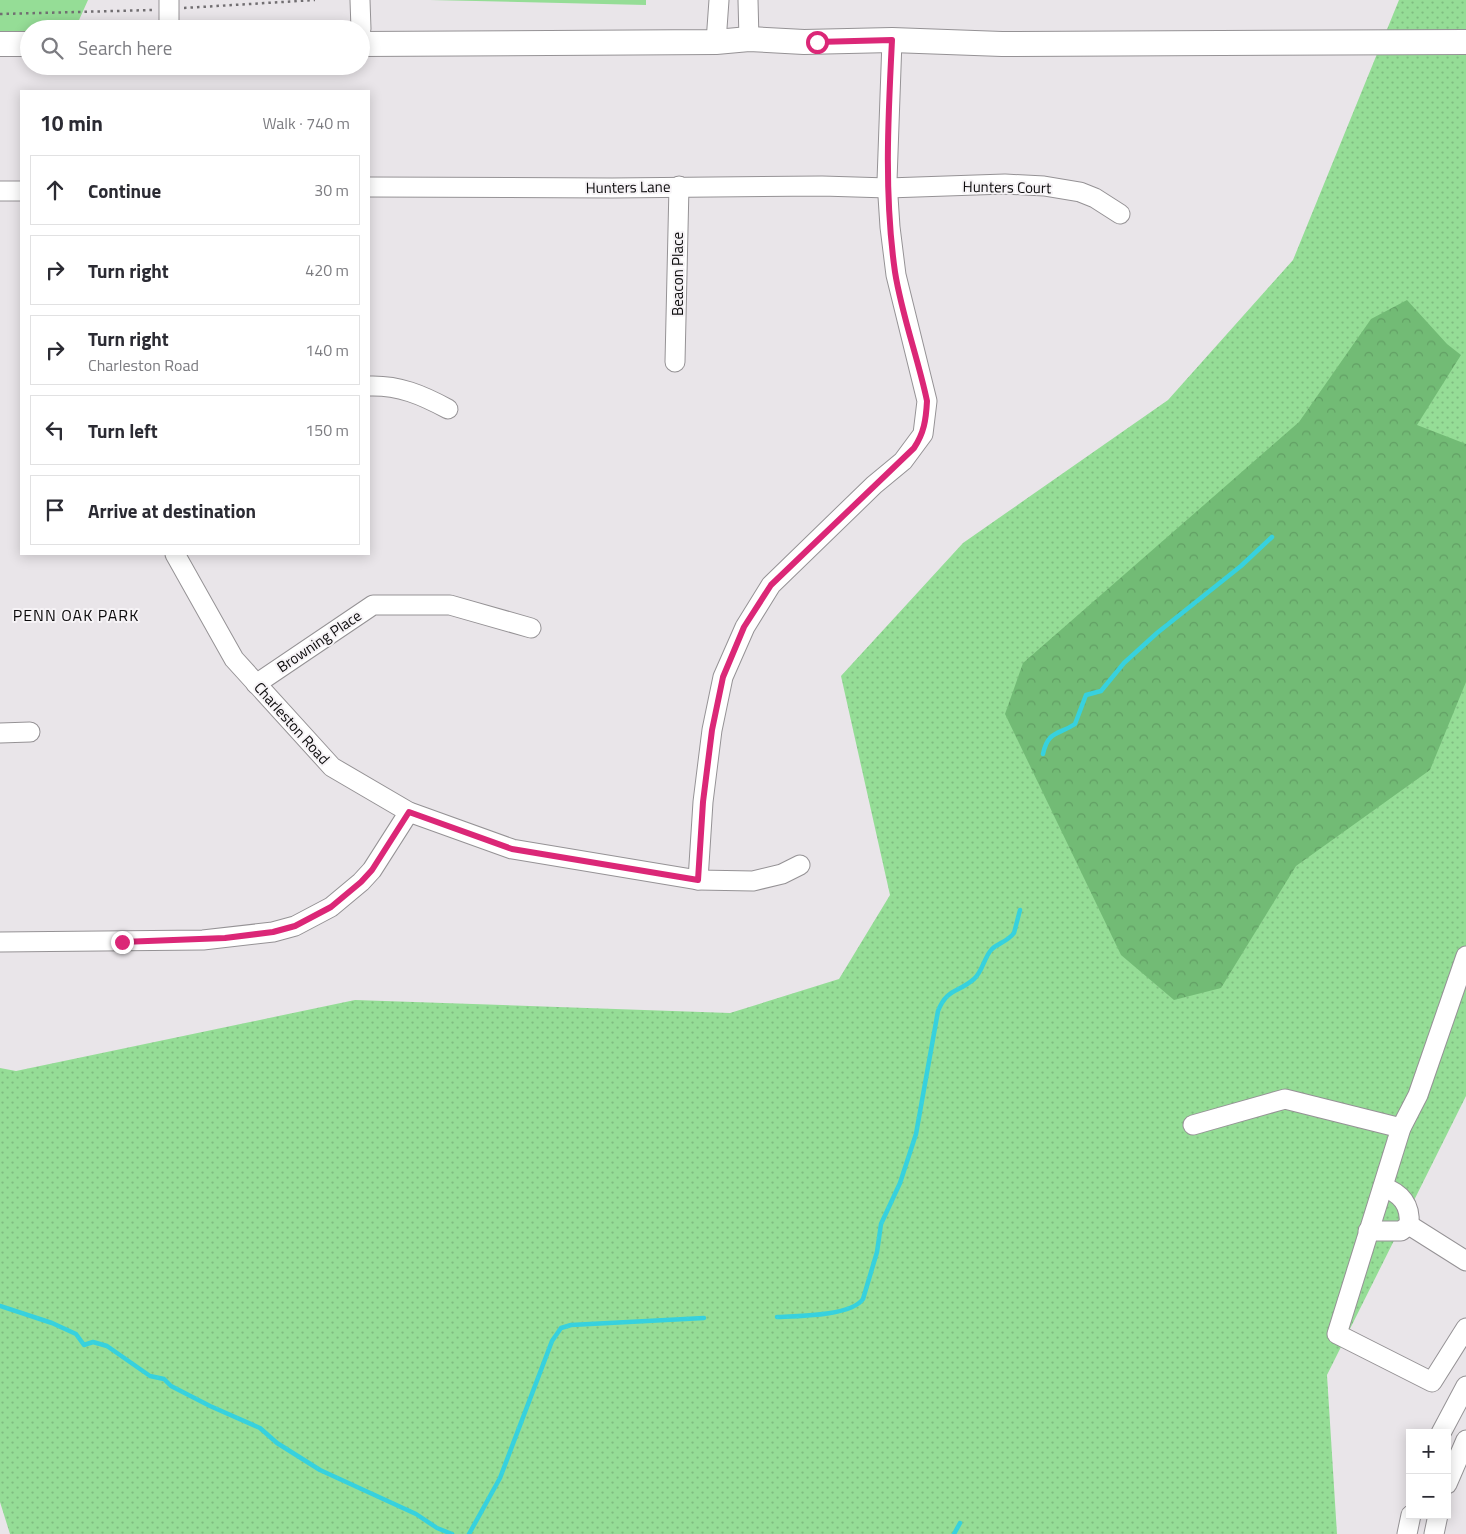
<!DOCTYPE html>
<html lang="en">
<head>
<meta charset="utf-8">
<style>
	body { margin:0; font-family:"Titillium Web",sans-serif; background:#f2f2f3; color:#2b2b33 }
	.controls { position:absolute; right:15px; bottom:15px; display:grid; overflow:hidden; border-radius:0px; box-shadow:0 2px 12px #0003 }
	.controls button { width:45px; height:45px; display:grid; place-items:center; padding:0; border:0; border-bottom:1px solid #e1e1e2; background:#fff; color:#2b2b33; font:25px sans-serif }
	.stop { position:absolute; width:15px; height:15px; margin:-11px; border:4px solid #db2777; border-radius:50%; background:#fff }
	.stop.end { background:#db2777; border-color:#fff; box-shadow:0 1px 5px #0008 }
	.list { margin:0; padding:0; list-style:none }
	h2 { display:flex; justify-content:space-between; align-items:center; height:65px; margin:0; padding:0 20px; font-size:21px }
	h2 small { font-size:16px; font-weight:400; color:#7c7c81 }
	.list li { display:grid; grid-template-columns:32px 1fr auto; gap:15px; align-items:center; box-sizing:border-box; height:70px; margin:0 10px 10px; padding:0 10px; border:1px solid #e1e1e2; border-radius:0px }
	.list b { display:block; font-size:19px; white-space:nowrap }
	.list p { margin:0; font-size:16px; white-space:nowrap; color:#7c7c81 }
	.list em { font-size:16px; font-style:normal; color:#7c7c81 }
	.icon { flex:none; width:28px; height:28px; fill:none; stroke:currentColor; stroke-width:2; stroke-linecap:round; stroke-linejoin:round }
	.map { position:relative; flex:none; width:1466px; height:1534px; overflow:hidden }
	.search { position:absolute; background:#fff; box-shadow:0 2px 12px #0003; left:20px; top:20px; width:350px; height:55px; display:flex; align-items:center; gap:12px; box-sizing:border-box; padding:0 18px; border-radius:28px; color:#7c7c81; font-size:19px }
	.panel { position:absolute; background:#fff; box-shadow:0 2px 12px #0003; left:20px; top:90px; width:350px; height:465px; border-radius:0px }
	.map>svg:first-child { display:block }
	.grass { fill:url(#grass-dots) }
	.forest { fill:url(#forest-crowns) }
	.park { fill:#95dd96 }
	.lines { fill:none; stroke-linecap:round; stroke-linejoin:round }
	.stream { stroke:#37d1de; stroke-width:4.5 }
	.minor-casing { stroke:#959295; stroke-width:21 }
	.major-casing { stroke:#959295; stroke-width:26 }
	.path { stroke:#716e71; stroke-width:2.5; stroke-dasharray:2.5 4; stroke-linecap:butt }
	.minor { stroke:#fff; stroke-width:19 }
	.major { stroke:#fff; stroke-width:24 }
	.route { stroke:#db2777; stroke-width:6 }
	.labels { text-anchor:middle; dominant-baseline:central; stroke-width:4; stroke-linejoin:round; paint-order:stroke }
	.street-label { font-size:15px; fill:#0c0b0c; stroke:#f6f3f6 }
	.neighbourhood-label { font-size:16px; letter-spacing:1px; fill:#0c0b0c; stroke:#f6f3f6 }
</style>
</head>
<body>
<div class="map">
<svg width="1466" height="1534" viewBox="0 0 1466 1534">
	<defs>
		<pattern id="grass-dots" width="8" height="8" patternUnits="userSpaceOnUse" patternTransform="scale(1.25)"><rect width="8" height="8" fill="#95dd96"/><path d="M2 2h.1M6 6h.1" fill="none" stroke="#7fbc80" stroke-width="1.8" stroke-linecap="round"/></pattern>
		<pattern id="forest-crowns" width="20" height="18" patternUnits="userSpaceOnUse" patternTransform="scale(1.25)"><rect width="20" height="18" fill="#72bb75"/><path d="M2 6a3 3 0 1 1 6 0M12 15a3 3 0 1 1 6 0" fill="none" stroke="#629f64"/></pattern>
	</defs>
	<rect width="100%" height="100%" fill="#e9e5e9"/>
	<polygon class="grass" points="1399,0 1466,0 1466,1096 1327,1375 1337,1534 10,1534 0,1502 0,1068 16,1071 355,1000 730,1013 839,979 890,895 841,676 963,543 1168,400 1293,260"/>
	<polygon class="forest" points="1407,300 1447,344 1461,355 1417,425 1466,444 1466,682 1430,770 1296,866 1221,988 1174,1000 1121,955 1005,714 1023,663 1299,422 1371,319"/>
	<g class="park">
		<polygon points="0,0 88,0 75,29 29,29 29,44 0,44"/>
		<polygon points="430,0 646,0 646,5"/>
	</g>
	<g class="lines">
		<g class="stream">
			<path d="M 1043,754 C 1048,730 1059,735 1075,724 L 1086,695 L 1101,691 L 1124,663 L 1157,633 L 1241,566 L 1272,537"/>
			<polyline points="0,1306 52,1323 76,1334 84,1345 93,1342 107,1346 150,1376 164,1379 171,1386 210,1406 260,1428 277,1443 320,1470 416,1514 437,1528 452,1534"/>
			<path d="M 777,1317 C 798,1316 851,1316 863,1299 L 877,1252 L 881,1224 L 900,1183 L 916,1134 L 938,1011 C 947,988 958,993 974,979 C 983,971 984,957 992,949 C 999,943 1008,941 1014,933 L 1020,910"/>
			<polyline points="469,1534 500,1478 552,1341 561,1328 571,1325 704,1318"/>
			<polyline points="954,1534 960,1523"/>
		</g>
		<defs>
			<g id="minor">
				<polyline points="360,0 361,29"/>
				<polyline points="748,0 749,39"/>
				<polyline points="169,29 169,0"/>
				<polyline points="716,42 719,0"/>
				<polyline points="369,187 612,188 822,186 888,188 1005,184 1044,186 1080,192 1095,198 1120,214"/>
				<polyline points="0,191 21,191"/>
				<polyline points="675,362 679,186"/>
				<path d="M 369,386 C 399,385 422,395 448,409"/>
				<polyline points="175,554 234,659 332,767 409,812 512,849 698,880 753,881 782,874 800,865"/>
				<polyline points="256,684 373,605 450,605 531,628"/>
				<polyline points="0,733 30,732"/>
				<polyline points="698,880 703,802 712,730 723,677 745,627 771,585 874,485 903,461 923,434 927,401 896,275 890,227 887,181 892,40"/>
				<polyline points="0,942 203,940 273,932 295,926 331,907 361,882 372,870 409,812"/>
				<polyline points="1466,956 1418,1095 1401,1128 1337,1334 1432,1382 1466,1328"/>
				<polyline points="1193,1125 1285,1099 1401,1128"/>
				<polyline points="1409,1225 1466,1261"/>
				<path d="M 1368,1231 L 1401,1231 L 1409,1225 C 1411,1205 1401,1193 1383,1187"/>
				<polyline points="1441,1433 1466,1386"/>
				<polyline points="1447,1484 1466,1440"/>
				<polyline points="1407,1534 1411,1515"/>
				<polyline points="1434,1534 1438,1515"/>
			</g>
			<g id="major">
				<polyline points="0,44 29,44"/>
				<polyline points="361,44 716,42 749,39 804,42 892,40 1002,44 1466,42"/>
			</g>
		</defs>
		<use href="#minor" class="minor-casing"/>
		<use href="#major" class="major-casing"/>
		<g class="path">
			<polyline points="184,8 315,0"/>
			<polyline points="0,14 153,10"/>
		</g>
		<use href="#minor" class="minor"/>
		<use href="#major" class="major"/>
	</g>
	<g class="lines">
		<path class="route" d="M 122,942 L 225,938 L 273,932 L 295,926 L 331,907 L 361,882 L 372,870 L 409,812 L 512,849 L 698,880 L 703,802 L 712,730 L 723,677 L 744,627 L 771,585 L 914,448 C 924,433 926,420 927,401 C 918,358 902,316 895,272 C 884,195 888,118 892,40 L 817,42"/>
	</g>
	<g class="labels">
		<g class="street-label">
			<text transform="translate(628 187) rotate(-1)">Hunters Lane</text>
			<text transform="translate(1007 187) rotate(1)">Hunters Court</text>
			<text transform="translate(677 274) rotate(-90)">Beacon Place</text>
			<text transform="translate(319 641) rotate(-34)">Browning Place</text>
			<text transform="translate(292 723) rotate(48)">Charleston Road</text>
		</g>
		<g class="neighbourhood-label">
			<text x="76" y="615">PENN OAK PARK</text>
		</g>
	</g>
</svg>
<div class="controls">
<button>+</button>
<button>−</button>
</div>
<div class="stop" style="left:817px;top:42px"></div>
<div class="stop end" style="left:122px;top:942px"></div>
<div class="search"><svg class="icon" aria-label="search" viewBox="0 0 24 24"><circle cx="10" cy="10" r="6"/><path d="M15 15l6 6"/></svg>Search here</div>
<section class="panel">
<h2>10 min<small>Walk · 740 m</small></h2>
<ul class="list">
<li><svg class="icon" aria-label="ahead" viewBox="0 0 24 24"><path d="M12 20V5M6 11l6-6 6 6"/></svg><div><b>Continue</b></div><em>30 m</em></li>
<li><svg class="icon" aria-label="right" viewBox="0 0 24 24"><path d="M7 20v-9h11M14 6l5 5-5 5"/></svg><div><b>Turn right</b></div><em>420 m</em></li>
<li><svg class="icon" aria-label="right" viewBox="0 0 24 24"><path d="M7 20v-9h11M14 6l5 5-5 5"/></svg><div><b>Turn right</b><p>Charleston Road</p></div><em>140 m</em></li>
<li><svg class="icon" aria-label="left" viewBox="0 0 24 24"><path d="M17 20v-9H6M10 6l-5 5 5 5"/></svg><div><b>Turn left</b></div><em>150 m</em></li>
<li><svg class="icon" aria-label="arrive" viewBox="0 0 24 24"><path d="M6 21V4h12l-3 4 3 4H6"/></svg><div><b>Arrive at destination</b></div></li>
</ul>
</section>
</div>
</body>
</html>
